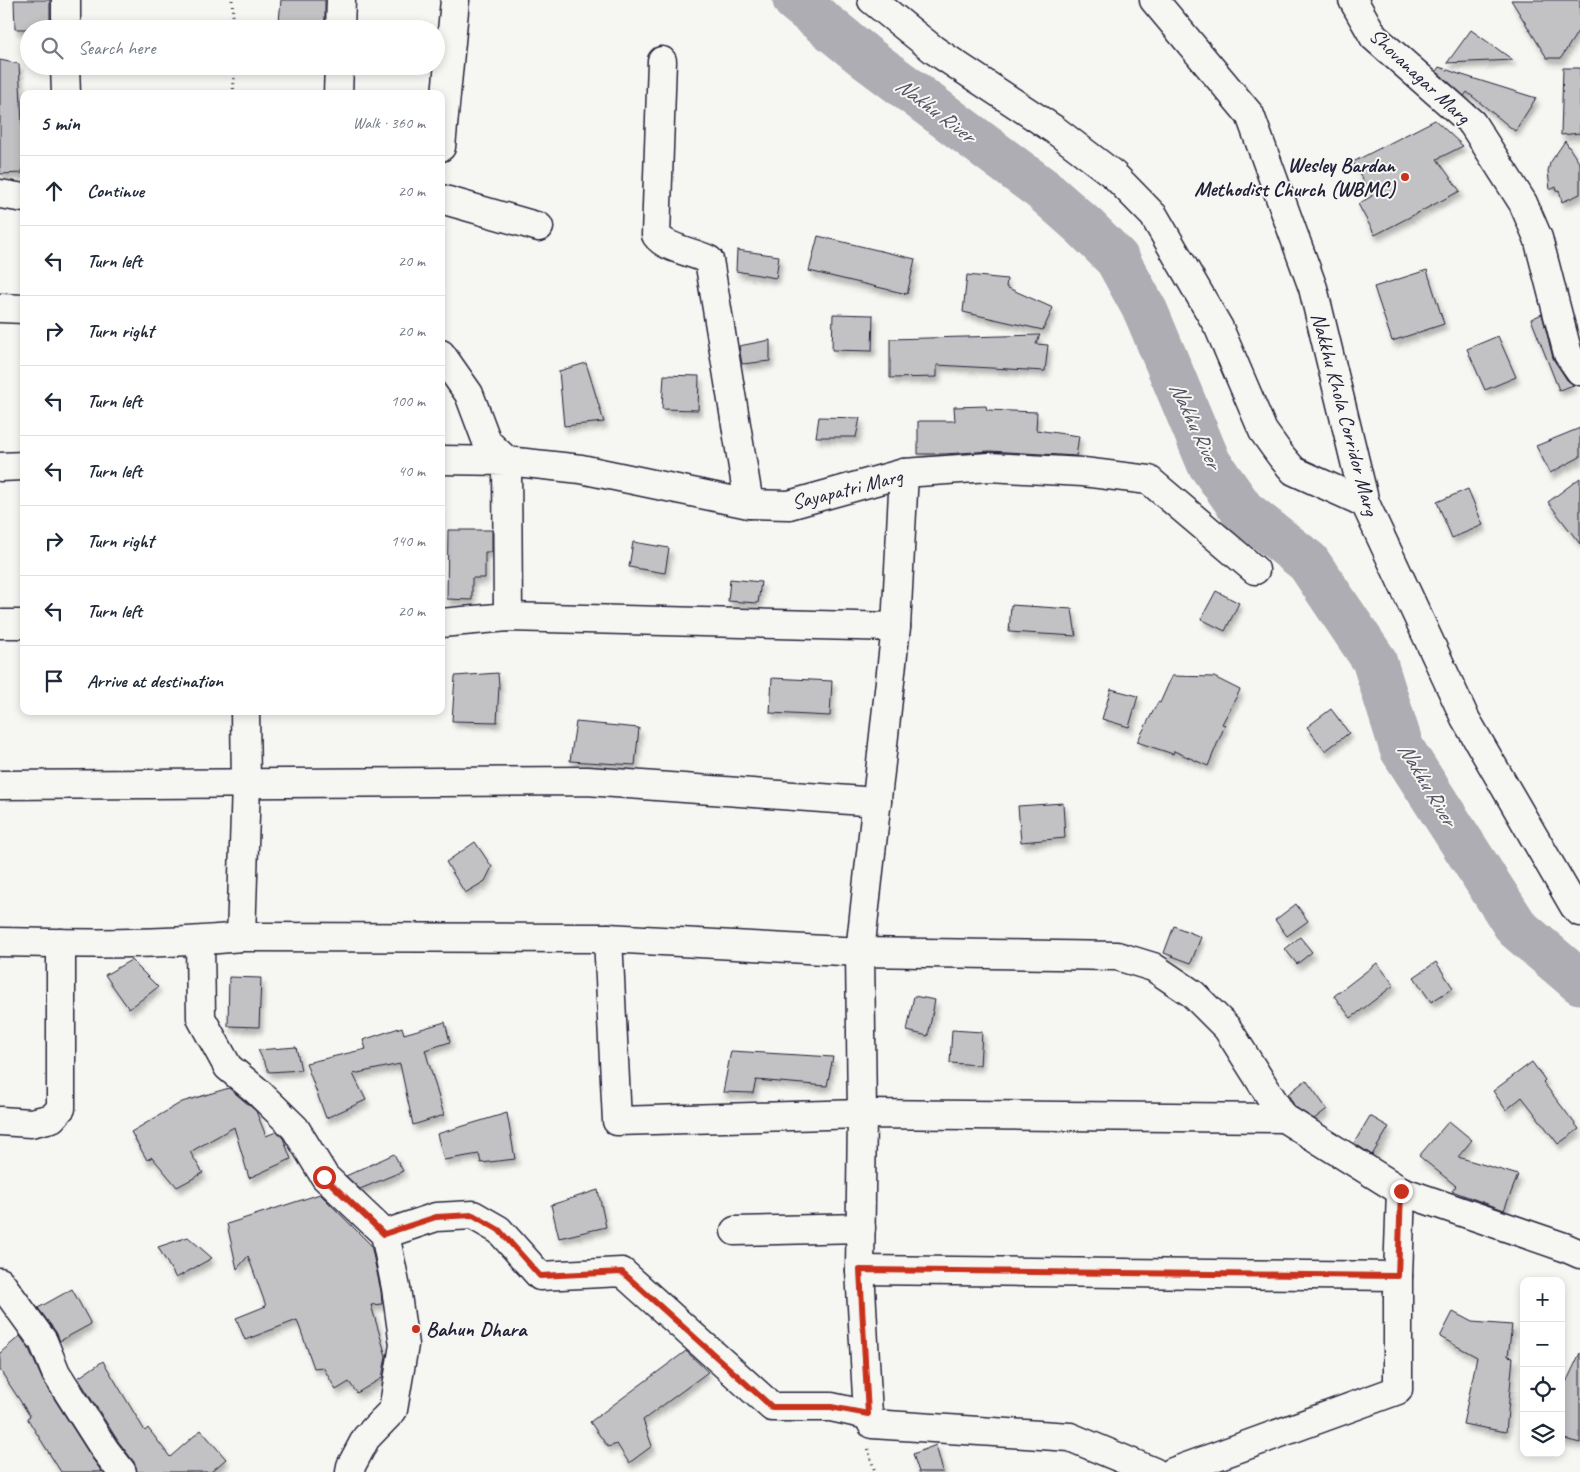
<!DOCTYPE html>
<html lang="en">
<head>
<meta charset="utf-8">
<style>
	body { margin:0; font-family:Caveat,sans-serif; background:#f2f2f3; color:#1f2937 }
	.controls { position:absolute; right:15px; bottom:15px; display:grid; overflow:hidden; border-radius:10px; box-shadow:0 2px 8px #0003 }
	.controls button { width:45px; height:45px; display:grid; place-items:center; padding:0; border:0; border-bottom:1px solid #e0e1e3; background:#fff; color:#1f2937; font:25px sans-serif }
	.stop { position:absolute; width:15px; height:15px; margin:-11px; border:4px solid #c8321e; border-radius:50%; background:#fff }
	.stop.end { background:#c8321e; border-color:#fff; box-shadow:0 1px 5px #0008 }
	.list { margin:0; padding:0; list-style:none }
	h2 { display:flex; justify-content:space-between; align-items:center; height:65px; margin:0; padding:0 20px; font-size:21px }
	h2 small { font-size:16px; font-weight:400; color:#747a83 }
	.list li { display:grid; grid-template-columns:32px 1fr auto; gap:15px; align-items:center; box-sizing:border-box; height:70px; padding:0 20px; border-top:1px solid #e0e1e3 }
	.list b { display:block; font-size:19px; white-space:nowrap }
	.list em { font-size:16px; font-style:normal; color:#747a83 }
	.icon { flex:none; width:28px; height:28px; fill:none; stroke:currentColor; stroke-width:2; stroke-linecap:round; stroke-linejoin:round }
	.map { position:relative; flex:none; width:1580px; height:1472px; overflow:hidden }
	.search { position:absolute; background:#fff; box-shadow:0 2px 8px #0003; left:20px; top:20px; width:425px; height:55px; display:flex; align-items:center; gap:12px; box-sizing:border-box; padding:0 18px; border-radius:28px; color:#747a83; font-size:19px }
	.panel { position:absolute; background:#fff; box-shadow:0 2px 8px #0003; left:20px; top:90px; width:425px; height:625px; border-radius:10px }
	.map>svg:first-child { display:block }
	.lines { fill:none; stroke-linecap:round; stroke-linejoin:round }
	.river { stroke:#adadb3; stroke-width:45 }
	.building { fill:#c2c2c4; stroke:#22223b; filter:url(#shadow) }
	.minor-casing { stroke:#22223b; stroke-width:31 }
	.path { stroke:#22223b; stroke-width:3; stroke-dasharray:1 4; stroke-linecap:butt }
	.minor { stroke:#f6f6f2; stroke-width:28 }
	.route { stroke:#c8321e; stroke-width:6 }
	.poi-dot { fill:#c8321e; stroke:#f6f6f2; stroke-width:2 }
	.labels { text-anchor:middle; dominant-baseline:central; stroke-width:4; stroke-linejoin:round; paint-order:stroke }
	.street-label { font-size:21px; fill:#22223b; stroke:#f6f6f2 }
	.poi-label { font-size:21px; font-weight:bold; fill:#22223b; stroke:#f6f6f2; text-anchor:end }
	.water-label { font-size:22px; font-style:italic; fill:#535365; stroke:#f6f6f2 }
</style>
</head>
<body>
<div class="map">
<svg width="1580" height="1472" viewBox="0 0 1580 1472">
	<defs>
		<filter id="shadow"><feDropShadow dx="3" dy="5.5" stdDeviation="2.5" flood-color="#0004"/></filter>
	</defs>
	<rect width="100%" height="100%" fill="#f6f6f2"/>
	<filter id="ink" filterUnits="userSpaceOnUse"><feTurbulence type="fractalNoise" baseFrequency=".02" numOctaves="2"/><feDisplacementMap in="SourceGraphic" scale="10" xChannelSelector="R" yChannelSelector="G"/><feConvolveMatrix kernelMatrix="1 2 1 2 8 2 1 2 1" color-interpolation-filters="sRGB"/></filter>
	<g filter="url(#ink)">
		<g class="lines">
			<polyline class="river" points="795,0 868,59 1042,189 1085,227 1117,259 1146,312 1209,463 1243,511 1308,562 1374,660 1402,749 1517,928 1580,982"/>
		</g>
		<g class="building">
			<polygon points="14,0 50,0 50,29 15,29"/>
			<polygon points="281,0 325,0 325,24 279,22"/>
			<polygon points="1511,0 1580,0 1580,28 1561,58 1547,58"/>
			<polygon points="1471,30 1513,60 1447,63"/>
			<polygon points="0,60 19,64 22,124 24,124 22,173 0,174"/>
			<polygon points="1439,67 1459,74 1536,98 1515,131 1467,92 1464,96 1436,71"/>
			<polygon points="1563,68 1580,68 1580,133 1561,135"/>
			<polygon points="1435,120 1463,146 1437,159 1460,191 1375,235 1358,204 1372,196 1353,162"/>
			<polygon points="1565,141 1580,164 1580,194 1562,202 1559,190 1557,191 1556,187 1550,190 1548,171 1550,163"/>
			<polygon points="818,236 915,259 907,294 809,271"/>
			<polygon points="737,250 779,256 776,278 736,271"/>
			<polygon points="1427,270 1444,324 1392,341 1374,287"/>
			<polygon points="967,275 1007,279 1006,287 1053,308 1043,330 963,312"/>
			<polygon points="833,314 873,315 872,351 832,350"/>
			<polygon points="1542,314 1553,358 1567,380 1574,385 1559,390 1531,319"/>
			<polygon points="1040,335 1036,344 1048,345 1045,371 937,365 937,377 890,378 890,339"/>
			<polygon points="1498,336 1516,377 1485,390 1467,349"/>
			<polygon points="770,340 770,361 742,364 739,346"/>
			<polygon points="586,363 604,422 564,426 559,371"/>
			<polygon points="664,375 699,376 698,410 662,409"/>
			<polygon points="986,406 987,410 1037,412 1036,430 1079,436 1076,456 990,451 944,454 918,454 918,421 955,421 954,407"/>
			<polygon points="819,417 860,418 856,437 816,437"/>
			<polygon points="1580,428 1580,457 1550,473 1536,446"/>
			<polygon points="1580,478 1580,544 1548,502"/>
			<polygon points="1468,489 1483,525 1452,538 1437,502"/>
			<polygon points="448,530 492,530 492,552 485,552 485,578 472,578 472,600 447,599"/>
			<polygon points="633,542 669,548 665,573 629,567"/>
			<polygon points="730,579 761,582 758,603 728,601"/>
			<polygon points="1216,591 1239,603 1225,631 1201,619"/>
			<polygon points="1011,605 1072,609 1076,636 1009,632"/>
			<polygon points="498,673 499,686 497,722 452,721 455,676"/>
			<polygon points="1172,676 1214,677 1240,690 1222,724 1225,725 1208,766 1174,751 1173,754 1137,742 1158,702 1160,703"/>
			<polygon points="772,678 832,681 830,716 770,713"/>
			<polygon points="1111,689 1138,696 1129,727 1102,719"/>
			<polygon points="1331,709 1349,733 1325,751 1307,727"/>
			<polygon points="576,722 639,728 635,765 570,761"/>
			<polygon points="1063,803 1065,838 1021,842 1018,806"/>
			<polygon points="475,842 492,867 485,881 465,893 446,862"/>
			<polygon points="1296,904 1308,921 1287,936 1275,920"/>
			<polygon points="1174,926 1201,937 1191,963 1164,953"/>
			<polygon points="1300,937 1312,952 1297,964 1285,949"/>
			<polygon points="131,960 158,987 129,1009 105,975"/>
			<polygon points="1436,962 1453,988 1431,1002 1414,977"/>
			<polygon points="1377,963 1394,985 1351,1018 1334,996"/>
			<polygon points="229,977 261,978 259,1027 228,1026"/>
			<polygon points="914,996 935,1000 928,1036 907,1031"/>
			<polygon points="445,1022 450,1042 425,1050 444,1115 413,1125 400,1064 353,1074 366,1100 326,1118 306,1063 366,1049 363,1040 402,1027 404,1034"/>
			<polygon points="952,1030 982,1032 980,1065 950,1063"/>
			<polygon points="296,1047 301,1070 269,1072 258,1050"/>
			<polygon points="731,1051 833,1057 827,1086 756,1080 753,1093 723,1092"/>
			<polygon points="1532,1062 1545,1080 1543,1082 1579,1129 1558,1144 1522,1097 1506,1110 1493,1091"/>
			<polygon points="1306,1080 1327,1109 1314,1119 1295,1107 1288,1094"/>
			<polygon points="229,1088 256,1111 266,1136 276,1132 283,1138 291,1159 249,1178 234,1127 190,1152 203,1173 177,1187 152,1157 147,1160 131,1132 182,1102"/>
			<polygon points="507,1113 515,1159 481,1163 479,1154 444,1160 437,1134"/>
			<polygon points="1370,1116 1389,1127 1372,1155 1354,1143"/>
			<polygon points="1449,1121 1472,1140 1458,1157 1518,1175 1504,1210 1452,1191 1456,1186 1419,1156"/>
			<polygon points="394,1154 403,1171 360,1189 346,1176"/>
			<polygon points="598,1190 606,1227 559,1238 551,1205"/>
			<polygon points="320,1194 371,1245 381,1291 382,1304 371,1305 386,1356 382,1378 357,1393 349,1382 336,1390 323,1367 314,1368 297,1320 245,1340 236,1318 266,1306 248,1256 237,1269 227,1224"/>
			<polygon points="188,1237 212,1258 176,1278 158,1247"/>
			<polygon points="72,1289 91,1324 60,1341 56,1332 38,1308"/>
			<polygon points="1453,1312 1472,1322 1512,1325 1508,1356 1513,1357 1506,1432 1463,1424 1477,1357 1440,1337"/>
			<polygon points="20,1336 29,1349 43,1381 92,1458 102,1472 61,1472 27,1418 30,1416 0,1370 0,1353"/>
			<polygon points="686,1351 708,1372 643,1420 652,1446 629,1463 617,1444 608,1447 590,1422"/>
			<polygon points="1580,1353 1580,1443 1561,1438 1561,1393"/>
			<polygon points="103,1361 145,1431 148,1428 170,1457 201,1430 226,1459 211,1472 137,1472 134,1462 118,1441 78,1378"/>
			<polygon points="936,1445 943,1472 919,1472 913,1454"/>
		</g>
		<g class="lines">
			<defs>
				<g id="minor">
					<polyline points="872,0 934,50 1055,130 1114,175 1154,216 1219,328 1263,431 1281,456 1294,471 1365,503"/>
					<polyline points="1154,0 1250,115 1313,288 1365,503 1465,718 1574,906 1580,912"/>
					<polyline points="1353,0 1374,37 1472,123 1523,203 1538,238 1568,354 1580,371"/>
					<polyline points="66,29 66,0"/>
					<polyline points="340,29 341,0"/>
					<path d="M 662,61 L 656,235 C 666,249 694,252 709,260 L 749,504"/>
					<polyline points="65,66 66,94"/>
					<polyline points="338,94 339,66"/>
					<polyline points="441,147 455,0"/>
					<polyline points="0,194 24,198"/>
					<polyline points="441,199 539,227"/>
					<polyline points="0,308 24,309"/>
					<polyline points="441,354 469,394 487,442 507,461 581,469 749,504 789,505 904,473 989,467 1083,472 1149,480 1255,570"/>
					<polyline points="441,460 507,461 508,617"/>
					<polyline points="0,467 24,466"/>
					<polyline points="904,473 896,627 860,952 862,1114 860,1270 868,1415 872,1424 1070,1437 1154,1472"/>
					<polyline points="441,623 508,617 896,627"/>
					<polyline points="0,624 24,624"/>
					<polyline points="0,785 587,781 877,802"/>
					<polyline points="241,937 246,784 245,711"/>
					<polyline points="608,938 617,1121 862,1114 1284,1118"/>
					<polyline points="200,941 201,1018 228,1067 257,1091 295,1128 325,1177 385,1234 396,1288 404,1345 393,1410 366,1438 351,1466 350,1472"/>
					<path d="M 0,942 C 80,944 161,945 241,937 L 608,938 L 860,952 L 1117,956 L 1153,967 L 1193,994 L 1227,1028 L 1284,1118 L 1401,1191 L 1564,1247 L 1580,1254"/>
					<polyline points="0,1121 31,1123 52,1118 61,1108 61,943"/>
					<polyline points="735,1231 861,1228"/>
					<polyline points="385,1234 436,1217 473,1215 499,1230 540,1276 622,1272 772,1407 831,1407 868,1415"/>
					<polyline points="860,1270 1398,1276"/>
					<polyline points="0,1282 43,1341 56,1373 105,1450 122,1472"/>
					<polyline points="1173,1472 1398,1390 1398,1276 1401,1191"/>
				</g>
			</defs>
			<use href="#minor" class="minor-casing"/>
			<g class="path">
				<polyline points="232,0 234,29"/>
				<polyline points="233,94 235,66"/>
				<polyline points="868,1449 875,1472"/>
			</g>
			<use href="#minor" class="minor"/>
		</g>
	</g>
	<g class="lines" filter="url(#ink)">
		<polyline class="route" points="324,1177 384,1234 436,1217 473,1215 499,1230 540,1276 622,1272 772,1407 831,1407 868,1414 860,1270 1398,1276 1401,1191"/>
	</g>
	<g class="poi-dot">
		<circle cx="1405" cy="177" r="5"/>
		<circle cx="416" cy="1329" r="5"/>
	</g>
	<g class="labels">
		<g class="street-label">
			<text transform="translate(1420 76) rotate(43)">Shovanagar Marg</text>
			<text transform="translate(1345 414) rotate(75)">Nakkhu Khola Corridor Marg</text>
			<text transform="translate(847 489) rotate(-14)">Sayapatri Marg</text>
		</g>
		<g class="poi-label">
			<text x="1395" y="165">Wesley Bardan<tspan x="1395" dy="24">Methodist Church (WBMC)</tspan></text>
			<text x="426" y="1329" text-anchor="start">Bahun Dhara</text>
		</g>
		<g class="water-label">
			<text transform="translate(935 110) rotate(37)">Nakhu River</text>
			<text transform="translate(1195 425) rotate(65)">Nakhu River</text>
			<text transform="translate(1427 784) rotate(59)">Nakhu River</text>
		</g>
	</g>
</svg>
<div class="controls">
<button>+</button>
<button>−</button>
<button><svg class="icon" aria-label="locate" viewBox="0 0 24 24"><circle cx="12" cy="12" r="6"/><path d="M12 2v4M12 18v4M2 12h4M18 12h4"/></svg></button>
<button><svg class="icon" aria-label="layers" viewBox="0 0 24 24"><path d="M12 4l9 5-9 5-9-5zM3 14l9 5 9-5"/></svg></button>
</div>
<div class="stop" style="left:324px;top:1177px"></div>
<div class="stop end" style="left:1401px;top:1191px"></div>
<div class="search"><svg class="icon" aria-label="search" viewBox="0 0 24 24"><circle cx="10" cy="10" r="6"/><path d="M15 15l6 6"/></svg>Search here</div>
<section class="panel">
<h2>5 min<small>Walk · 360 m</small></h2>
<ul class="list">
<li><svg class="icon" aria-label="ahead" viewBox="0 0 24 24"><path d="M12 20V5M6 11l6-6 6 6"/></svg><div><b>Continue</b></div><em>20 m</em></li>
<li><svg class="icon" aria-label="left" viewBox="0 0 24 24"><path d="M17 20v-9H6M10 6l-5 5 5 5"/></svg><div><b>Turn left</b></div><em>20 m</em></li>
<li><svg class="icon" aria-label="right" viewBox="0 0 24 24"><path d="M7 20v-9h11M14 6l5 5-5 5"/></svg><div><b>Turn right</b></div><em>20 m</em></li>
<li><svg class="icon" aria-label="left" viewBox="0 0 24 24"><path d="M17 20v-9H6M10 6l-5 5 5 5"/></svg><div><b>Turn left</b></div><em>100 m</em></li>
<li><svg class="icon" aria-label="left" viewBox="0 0 24 24"><path d="M17 20v-9H6M10 6l-5 5 5 5"/></svg><div><b>Turn left</b></div><em>40 m</em></li>
<li><svg class="icon" aria-label="right" viewBox="0 0 24 24"><path d="M7 20v-9h11M14 6l5 5-5 5"/></svg><div><b>Turn right</b></div><em>140 m</em></li>
<li><svg class="icon" aria-label="left" viewBox="0 0 24 24"><path d="M17 20v-9H6M10 6l-5 5 5 5"/></svg><div><b>Turn left</b></div><em>20 m</em></li>
<li><svg class="icon" aria-label="arrive" viewBox="0 0 24 24"><path d="M6 21V4h12l-3 4 3 4H6"/></svg><div><b>Arrive at destination</b></div></li>
</ul>
</section>
</div>
</body>
</html>
